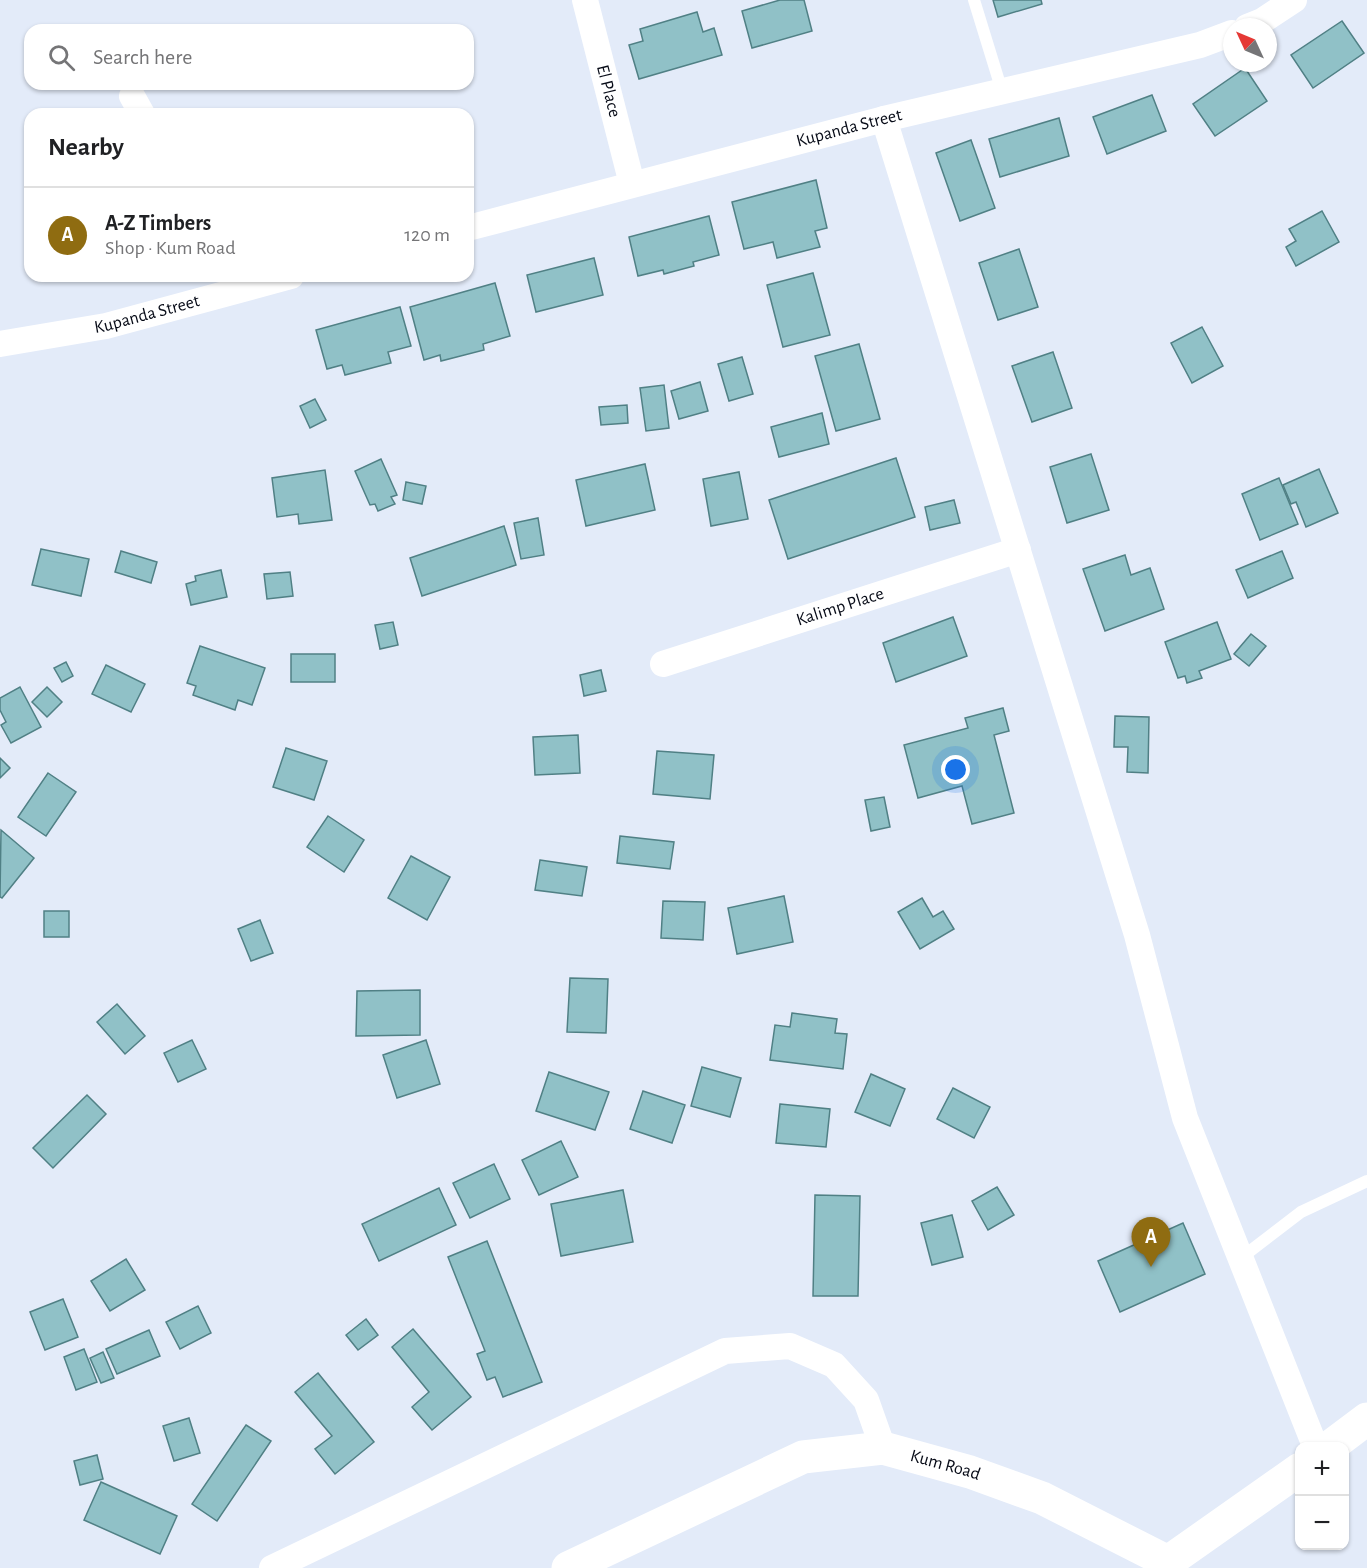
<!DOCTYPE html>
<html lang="en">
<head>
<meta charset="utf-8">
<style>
	body { margin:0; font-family:"Alegreya Sans",sans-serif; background:#f2f2f2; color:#202124 }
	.controls { position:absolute; right:18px; bottom:18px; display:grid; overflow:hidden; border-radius:12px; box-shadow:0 2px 4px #0004 }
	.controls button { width:54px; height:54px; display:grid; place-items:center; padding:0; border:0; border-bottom:2px solid #e0e0e0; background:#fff; color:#202124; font:30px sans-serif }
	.compass { position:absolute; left:1223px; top:18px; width:54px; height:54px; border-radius:50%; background:#fff; box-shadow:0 2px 4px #0004; rotate:314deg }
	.you { position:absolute; left:956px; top:770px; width:21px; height:21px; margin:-15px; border:4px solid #fff; border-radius:50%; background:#1a73e8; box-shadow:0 0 0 9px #1a73e833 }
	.badge { display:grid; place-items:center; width:39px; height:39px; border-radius:50%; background:#8f6c11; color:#fff; font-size:20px; font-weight:700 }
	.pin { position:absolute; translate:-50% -50px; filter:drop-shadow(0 2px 3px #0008) }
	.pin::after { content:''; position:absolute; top:32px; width:21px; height:18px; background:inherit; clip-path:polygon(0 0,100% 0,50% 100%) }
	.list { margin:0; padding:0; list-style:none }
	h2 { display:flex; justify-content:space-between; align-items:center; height:78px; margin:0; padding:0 24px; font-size:26px }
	h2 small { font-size:20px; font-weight:400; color:#757577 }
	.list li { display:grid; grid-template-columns:39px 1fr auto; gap:18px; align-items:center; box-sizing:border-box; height:96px; padding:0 24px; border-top:2px solid #e0e0e0 }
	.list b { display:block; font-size:22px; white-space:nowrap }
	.list p { margin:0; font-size:20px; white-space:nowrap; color:#757577 }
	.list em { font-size:20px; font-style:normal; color:#757577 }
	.icon { flex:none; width:33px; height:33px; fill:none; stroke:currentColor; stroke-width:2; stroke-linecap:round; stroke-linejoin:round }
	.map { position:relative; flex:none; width:1367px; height:1568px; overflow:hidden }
	.search { position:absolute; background:#fff; box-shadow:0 2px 4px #0004; left:24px; top:24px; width:450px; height:66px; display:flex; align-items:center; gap:15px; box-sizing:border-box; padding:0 21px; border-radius:18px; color:#757577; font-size:22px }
	.panel { position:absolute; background:#fff; box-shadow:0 2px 4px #0004; left:24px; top:108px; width:450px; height:174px; border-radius:18px }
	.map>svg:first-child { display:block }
	.building { fill:#90c1c7; stroke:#508085; stroke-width:1.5 }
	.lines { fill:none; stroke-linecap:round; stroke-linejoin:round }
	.lane { stroke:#fff; stroke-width:12 }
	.street { stroke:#fff; stroke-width:26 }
	.secondary { stroke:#fff; stroke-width:33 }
	.labels { text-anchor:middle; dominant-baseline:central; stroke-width:6; stroke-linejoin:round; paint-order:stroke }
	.street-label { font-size:18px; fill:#070b17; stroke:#f4f8ff }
</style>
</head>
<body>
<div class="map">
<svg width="1367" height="1568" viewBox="0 0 1367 1568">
	<rect width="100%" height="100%" fill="#e3ebf9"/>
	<g class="building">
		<polygon points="780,0 804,0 812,31 752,48 742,11"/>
		<polygon points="993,0 1041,0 1042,4 998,17"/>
		<polygon points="697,12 703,32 714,28 722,55 639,79 629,45 643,41 640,29"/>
		<polygon points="1342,21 1364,53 1313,88 1291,55"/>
		<polygon points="1245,68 1267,101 1215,136 1193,104"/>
		<polygon points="1152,95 1166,131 1107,154 1093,117"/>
		<polygon points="1059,118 1069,156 1000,177 989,139"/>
		<polygon points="971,140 995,208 960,221 936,153"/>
		<polygon points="816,180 827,228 815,231 820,247 777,258 773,242 744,249 732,202"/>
		<polygon points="1322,211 1339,242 1296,266 1286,247 1296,241 1289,229"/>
		<polygon points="709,216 719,255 693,262 694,266 664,274 663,270 638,276 629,237"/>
		<polygon points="1019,249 1038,307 998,320 979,263"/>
		<polygon points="594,258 603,295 536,312 527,275"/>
		<polygon points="813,273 830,335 783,347 767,285"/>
		<polygon points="495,283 510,336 483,344 484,350 441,361 440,355 424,360 410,307"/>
		<polygon points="400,307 411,346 388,352 391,363 345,375 342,365 327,369 316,330"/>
		<polygon points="1202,327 1223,366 1192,383 1171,343"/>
		<polygon points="859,344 880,419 836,431 815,356"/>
		<polygon points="1053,352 1072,408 1032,422 1012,366"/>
		<polygon points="742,357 753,394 729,401 718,364"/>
		<polygon points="700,382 708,411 679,419 671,391"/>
		<polygon points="664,385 669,428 646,431 640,388"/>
		<polygon points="315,399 326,420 310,428 300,406"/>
		<polygon points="627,405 628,423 601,425 599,407"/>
		<polygon points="822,413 829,444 779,457 771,427"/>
		<polygon points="1091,454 1109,510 1067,523 1050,467"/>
		<polygon points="896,458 915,517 788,559 769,500"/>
		<polygon points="381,459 397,495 391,497 395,504 378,511 375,504 370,505 355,471"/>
		<polygon points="645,464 655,510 586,526 576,480"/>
		<polygon points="1319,469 1338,513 1306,527 1296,502 1291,504 1283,485"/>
		<polygon points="325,470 332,520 299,524 298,514 277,517 272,478"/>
		<polygon points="739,472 748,519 711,526 703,479"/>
		<polygon points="1279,478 1298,524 1260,540 1242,494"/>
		<polygon points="406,482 426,486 422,504 403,500"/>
		<polygon points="954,500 960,523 930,530 925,507"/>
		<polygon points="538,518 544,555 521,559 514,523"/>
		<polygon points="504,526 516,565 422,596 410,558"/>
		<polygon points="41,549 89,559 81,596 32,585"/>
		<polygon points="121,551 157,562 151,583 115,572"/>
		<polygon points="1282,551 1293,578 1248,598 1236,570"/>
		<polygon points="1125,555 1131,575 1150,568 1164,609 1105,631 1083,569"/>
		<polygon points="221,570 227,597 191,605 186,584 196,581 195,576"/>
		<polygon points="290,572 293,596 267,599 264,574"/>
		<polygon points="953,617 967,656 896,682 883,643"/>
		<polygon points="393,622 398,645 380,649 375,625"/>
		<polygon points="1217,622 1231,659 1199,671 1202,678 1187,683 1185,676 1178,678 1165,642"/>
		<polygon points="1251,634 1266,646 1249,666 1234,654"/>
		<polygon points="200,646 265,668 252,705 238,700 235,710 193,695 196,686 187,683"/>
		<rect x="291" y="654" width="44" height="28"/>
		<polygon points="66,662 73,676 62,682 54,668"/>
		<polygon points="106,665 145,684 131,712 92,694"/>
		<polygon points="601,670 606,691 584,696 580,675"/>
		<polygon points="20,687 41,727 11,743 1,725 6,722 0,710 0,698"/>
		<polygon points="47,687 62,702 47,717 32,702"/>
		<polygon points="1003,708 1009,731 994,735 1014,813 972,824 962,786 918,798 904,745 968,728 965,718"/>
		<polygon points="1115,716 1149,717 1148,773 1127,772 1128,747 1114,747"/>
		<polygon points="578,735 580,773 535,775 533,737"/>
		<polygon points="286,748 327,761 314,800 273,787"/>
		<polygon points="657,751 714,755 710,799 653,794"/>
		<polygon points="0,758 10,768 0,778"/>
		<polygon points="48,773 76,792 46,836 18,817"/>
		<polygon points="884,797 890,827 871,831 865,800"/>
		<polygon points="328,816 364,840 344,872 307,847"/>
		<polygon points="1,830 34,858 2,898 0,897"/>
		<polygon points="620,836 674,842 670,869 617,863"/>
		<polygon points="411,856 450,877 427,920 388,898"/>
		<polygon points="540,860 587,867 582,896 535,890"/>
		<polygon points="784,896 793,942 737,954 728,908"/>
		<polygon points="922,898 933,917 943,911 954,929 920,949 898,912"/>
		<polygon points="663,901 705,902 703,940 661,938"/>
		<rect x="44" y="911" width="25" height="26"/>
		<polygon points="260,920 273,953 251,961 238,929"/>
		<polygon points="570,978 608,979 606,1033 567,1032"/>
		<polygon points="420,990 420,1035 356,1036 357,991"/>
		<polygon points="117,1004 145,1036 125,1054 97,1022"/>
		<polygon points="792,1013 837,1019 835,1033 847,1034 843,1069 770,1060 775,1025 790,1027"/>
		<polygon points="192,1040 206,1069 178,1082 164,1053"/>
		<polygon points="426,1040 440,1084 397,1098 383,1055"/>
		<polygon points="702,1067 741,1078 730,1117 691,1106"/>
		<polygon points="549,1072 609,1092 595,1130 536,1111"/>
		<polygon points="871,1074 905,1089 890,1126 855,1112"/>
		<polygon points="953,1088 990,1107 974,1138 937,1119"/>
		<polygon points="643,1091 685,1105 672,1143 630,1129"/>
		<polygon points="87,1095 106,1114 53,1168 33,1148"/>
		<polygon points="780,1104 830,1109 826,1147 776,1143"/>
		<polygon points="561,1141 578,1177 539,1195 522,1160"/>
		<polygon points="494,1164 510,1199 470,1218 453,1183"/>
		<polygon points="997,1187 1014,1215 988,1230 972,1201"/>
		<polygon points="439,1188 456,1225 379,1261 362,1224"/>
		<polygon points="623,1190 633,1242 561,1256 551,1204"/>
		<polygon points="815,1195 860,1196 858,1296 813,1296"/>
		<polygon points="952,1215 963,1257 932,1265 921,1223"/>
		<polygon points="1183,1223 1205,1274 1120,1312 1098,1261"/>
		<polygon points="487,1241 542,1382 503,1397 495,1377 487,1380 477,1354 485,1351 448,1257"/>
		<polygon points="126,1259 145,1290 110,1311 91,1281"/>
		<polygon points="63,1299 78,1337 45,1350 30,1312"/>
		<polygon points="198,1306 211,1333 180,1349 166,1322"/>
		<polygon points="366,1319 378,1335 358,1350 346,1335"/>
		<polygon points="413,1329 471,1397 432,1430 412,1407 429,1392 392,1347"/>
		<polygon points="149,1330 160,1356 117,1374 106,1349"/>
		<polygon points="84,1349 97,1382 76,1390 64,1357"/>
		<polygon points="103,1352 114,1378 101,1383 90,1358"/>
		<polygon points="318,1373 374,1442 335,1474 315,1449 332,1436 295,1392"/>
		<polygon points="189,1418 200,1453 174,1461 163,1426"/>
		<polygon points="246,1425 271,1441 217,1521 192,1504"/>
		<polygon points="97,1455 103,1479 80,1485 74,1461"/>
		<polygon points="101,1482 177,1516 160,1554 84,1520"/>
	</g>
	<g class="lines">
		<g class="lane">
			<polyline points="974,0 1002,91"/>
			<polyline points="1241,1258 1301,1212 1367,1181"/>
		</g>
		<g class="street">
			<path id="s1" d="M 585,0 L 632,184"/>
			<polyline points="1247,27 1262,21 1294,0"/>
			<polyline points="132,96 142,114"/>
			<polyline points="884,119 1137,935 1185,1118 1315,1446"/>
			<path id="s2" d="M 468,228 L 884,119 L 1200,45 L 1232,33"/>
			<path id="s3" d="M 0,344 L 106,326 L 291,276"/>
			<path id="s4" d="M 663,664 L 1018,550"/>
			<polyline points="272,1568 725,1351 790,1346 834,1365 866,1400 883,1448"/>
		</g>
		<g class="secondary">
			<polyline points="1331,1446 1367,1419"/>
			<path id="s5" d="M 568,1568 L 803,1457 L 883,1448 L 970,1472 L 1042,1498 L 1168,1562 L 1300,1469"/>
		</g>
	</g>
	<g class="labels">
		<g class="street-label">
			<text stroke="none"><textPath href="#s1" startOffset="94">El Place</textPath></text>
			<text stroke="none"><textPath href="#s2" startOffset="394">Kupanda Street</textPath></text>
			<text stroke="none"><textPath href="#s3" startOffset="150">Kupanda Street</textPath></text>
			<text stroke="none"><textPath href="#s4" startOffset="186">Kalimp Place</textPath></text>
			<text stroke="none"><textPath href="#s5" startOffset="405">Kum Road</textPath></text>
		</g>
	</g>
</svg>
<div class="controls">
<button>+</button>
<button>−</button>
</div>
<svg class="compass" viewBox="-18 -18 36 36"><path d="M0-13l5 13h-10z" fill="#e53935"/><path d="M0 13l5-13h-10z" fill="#757577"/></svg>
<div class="you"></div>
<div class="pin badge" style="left:1151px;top:1267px">A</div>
<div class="search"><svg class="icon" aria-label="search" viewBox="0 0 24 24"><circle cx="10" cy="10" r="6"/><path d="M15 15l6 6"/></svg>Search here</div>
<section class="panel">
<h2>Nearby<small></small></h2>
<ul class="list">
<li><span class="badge">A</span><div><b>A-Z Timbers</b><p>Shop · Kum Road</p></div><em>120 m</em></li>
</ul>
</section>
</div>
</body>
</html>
